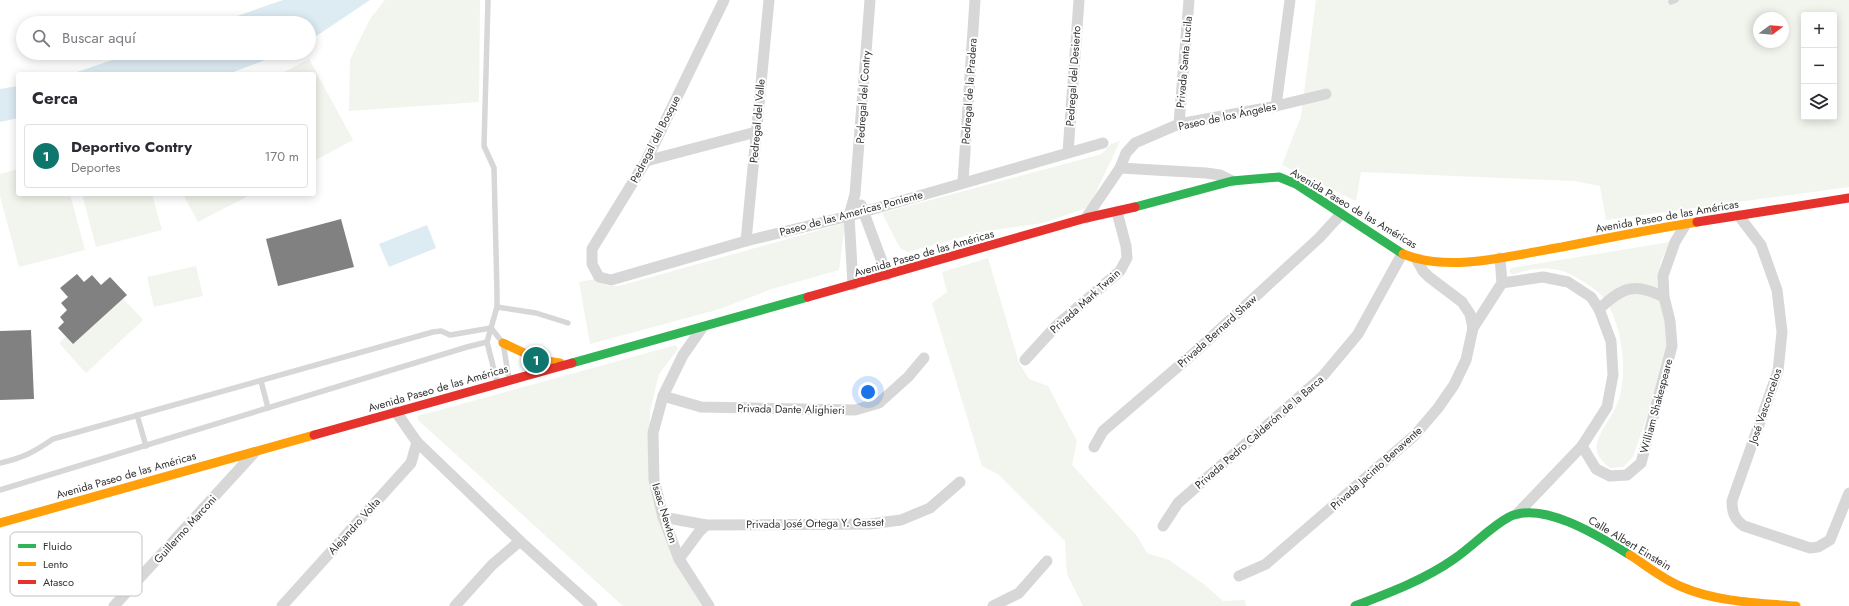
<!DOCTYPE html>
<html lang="es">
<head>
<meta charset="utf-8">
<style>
	body { margin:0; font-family:Jost,sans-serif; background:#f7f7f7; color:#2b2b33 }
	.controls { position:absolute; right:12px; top:12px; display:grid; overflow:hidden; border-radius:4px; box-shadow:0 2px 10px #0003 }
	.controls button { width:36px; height:36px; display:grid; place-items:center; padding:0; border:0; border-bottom:1px solid #e1e1e2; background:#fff; color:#2b2b33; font:20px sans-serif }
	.compass { position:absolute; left:1753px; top:12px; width:36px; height:36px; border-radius:50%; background:#fff; box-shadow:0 2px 10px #0003; rotate:74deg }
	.you { position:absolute; left:868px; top:392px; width:14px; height:14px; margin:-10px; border:3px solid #fff; border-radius:50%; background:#1a73e8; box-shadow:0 0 0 6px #1a73e833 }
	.badge { display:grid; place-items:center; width:26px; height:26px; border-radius:50%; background:#0f766e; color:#fff; font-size:13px; font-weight:700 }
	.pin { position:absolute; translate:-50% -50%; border:2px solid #fff; box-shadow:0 1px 4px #0006 }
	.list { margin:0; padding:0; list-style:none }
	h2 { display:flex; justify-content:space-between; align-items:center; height:52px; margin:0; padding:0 16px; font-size:17px }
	h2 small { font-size:13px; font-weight:400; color:#7c7c81 }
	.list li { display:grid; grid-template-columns:26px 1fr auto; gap:12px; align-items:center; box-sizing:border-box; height:64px; margin:0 8px 8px; padding:0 8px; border:1px solid #e1e1e2; border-radius:4px }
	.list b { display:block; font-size:15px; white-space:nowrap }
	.list p { margin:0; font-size:13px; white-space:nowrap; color:#7c7c81 }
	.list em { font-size:13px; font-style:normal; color:#7c7c81 }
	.icon { flex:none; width:22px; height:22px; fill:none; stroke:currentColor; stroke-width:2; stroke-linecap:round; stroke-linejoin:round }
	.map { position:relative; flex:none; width:1849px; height:606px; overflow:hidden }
	.search { position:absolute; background:#fff; box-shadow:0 2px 10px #0003; left:16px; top:16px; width:300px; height:44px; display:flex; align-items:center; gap:10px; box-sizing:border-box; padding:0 14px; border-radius:22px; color:#7c7c81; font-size:15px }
	.panel { position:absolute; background:#fff; box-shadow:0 2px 10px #0003; left:16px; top:72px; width:300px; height:124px; border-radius:4px }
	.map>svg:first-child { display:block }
	.green { fill:#f1f5ed; fill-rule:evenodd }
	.water { fill:#ddebf3 }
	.building { fill:#818181 }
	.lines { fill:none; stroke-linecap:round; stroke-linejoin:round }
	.lane { stroke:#d7d7d7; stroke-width:5.5 }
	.street { stroke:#d7d7d7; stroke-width:11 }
	.fast { stroke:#30b455; stroke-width:9 }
	.slow { stroke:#ff9f0a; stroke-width:9 }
	.jam { stroke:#e5322d; stroke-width:9 }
	.labels { text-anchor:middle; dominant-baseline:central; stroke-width:4; stroke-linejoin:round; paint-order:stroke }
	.street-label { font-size:11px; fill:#333; stroke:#fff }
	.key { fill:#fff; stroke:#c2c2c2; stroke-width:1 }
	.key-label { font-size:11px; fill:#333 }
</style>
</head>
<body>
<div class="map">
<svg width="1849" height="606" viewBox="0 0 1849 606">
	<rect width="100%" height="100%" fill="#fff"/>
	<g class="green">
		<polygon points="385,0 480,0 479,102 349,111 350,60 370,19"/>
		<path d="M 1316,0 L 1849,0 L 1849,187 L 1606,220 L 1600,186 L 1574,181 L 1361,172 L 1356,201 L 1282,165 L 1301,116 ZM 1804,15 L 1834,15 L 1834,117 L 1804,117 ZM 1759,18 L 1783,18 L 1783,42 L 1759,42 Z"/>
		<polygon points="309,59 353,140 314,161 314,74 280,74"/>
		<polygon points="1120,141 1089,207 1043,223 980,232 908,252 900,248 882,213 1102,154 1111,144"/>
		<polygon points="18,169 18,194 70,194 85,250 19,267 0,196 0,174"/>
		<polygon points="82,194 152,194 162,230 96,247"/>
		<polygon points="183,194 252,194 198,222"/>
		<polygon points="845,223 839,270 772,289 720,309 590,344 579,282 596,279 608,286 619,286"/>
		<path d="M 1670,242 L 1660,263 L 1663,309 L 1669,347 L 1663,370 L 1633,457 L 1623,467 L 1610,468 C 1605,463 1599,459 1597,452 C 1594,438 1610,420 1616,407 C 1629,377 1623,328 1606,301 C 1600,291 1580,279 1570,274 C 1554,266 1529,267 1513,275 L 1509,272 L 1511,268 Z"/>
		<polygon points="988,258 1019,363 1029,379 1048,386 1077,441 1072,465 1137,536 1147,553 1169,560 1205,585 1223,601 1245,600 1246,606 1083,606 1067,574 1065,541 998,474 982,466 932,303 947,292 942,272"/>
		<polygon points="196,266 203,296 154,307 147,277"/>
		<polygon points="116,291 143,320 86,373 59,343"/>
		<polygon points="676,345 678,349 659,374 650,411 650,450 655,492 706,606 623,606 418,420 418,416"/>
	</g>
	<g class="water">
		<polygon points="283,0 370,0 309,41 309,23 217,23"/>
		<polygon points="133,53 284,53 228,74 71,74"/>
		<polygon points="18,86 18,118 0,122 0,89"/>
		<polygon points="427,225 436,248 389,267 379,244"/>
	</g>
	<g class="building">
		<polygon points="341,219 354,267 278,286 266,239"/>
		<polygon points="77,274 84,282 92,275 101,285 110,277 127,295 73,344 58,328 64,322 60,317 67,310 61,303 68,297 60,288"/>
		<polygon points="31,330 34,399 0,400 0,331"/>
	</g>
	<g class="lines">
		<g class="lane">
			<polyline points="488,0 484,146 494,168 497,293 497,307 487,342 497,382"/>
			<polyline points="1671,2 1676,0"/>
			<polyline points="497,307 536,313 568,323"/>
			<polyline points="491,328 503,343 509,379"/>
			<polyline points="261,381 268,408"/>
			<polyline points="137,415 146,446"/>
			<path d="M 0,463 C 23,458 34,452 53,439 L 433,332 L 441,331 L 450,335 L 491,328"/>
			<polyline points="0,490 467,347 487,342"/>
		</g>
		<g class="street">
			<polyline points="724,0 646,161 592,249 592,264 599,277 611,280 746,241 849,216 1103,143"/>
			<polyline points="1276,106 1290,0"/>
			<polyline points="1179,124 1189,0"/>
			<polyline points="1068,152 1079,0"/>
			<polyline points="646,161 756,132"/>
			<polyline points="1120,168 1206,173 1220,175 1232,181"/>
			<polyline points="963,182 975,0"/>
			<polyline points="861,205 887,275"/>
			<path d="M 1739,216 L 1761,245 L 1777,290 L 1782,332 L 1778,371 L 1732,501 C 1732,512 1734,519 1744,526 L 1810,548 L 1818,547 L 1830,540 L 1849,493"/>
			<polyline points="1086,218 1120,168 1126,153 1135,143 1179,124 1276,106 1326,94"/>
			<polyline points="746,241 769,0"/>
			<polyline points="1417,260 1423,271 1429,277 1462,302 1470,314 1473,328"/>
			<polyline points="1502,283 1543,277 1568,282 1591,297 1599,309 1611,341 1613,375 1607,407 1582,446 1517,514"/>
			<polyline points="853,285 849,216 855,194 870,0"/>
			<path d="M 1599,309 C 1623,287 1634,282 1664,297"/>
			<polyline points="702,328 683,355 663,396 653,433 654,480 663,517 679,559 709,606"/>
			<polyline points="1025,360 1056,326 1120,271 1127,258 1126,246 1117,212"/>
			<polyline points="663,396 701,407 855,410 879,403 908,377 924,358"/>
			<polyline points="396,412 417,442 520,541 592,606"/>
			<polyline points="1582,446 1596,469 1610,476 1627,475 1641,463 1672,346 1670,321 1664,297 1663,276 1675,242 1686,224"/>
			<polyline points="1094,447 1103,431 1194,353 1319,238 1341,214"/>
			<polyline points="663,517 706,525 870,524 901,520 930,508 960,482"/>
			<polyline points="1163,526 1178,503 1322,377 1358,334 1402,254"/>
			<polyline points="679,559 699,532 706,525"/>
			<polyline points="1239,576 1266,564 1415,435 1438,408 1454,385 1466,360 1473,328 1502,283 1500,258"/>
			<polyline points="114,606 254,453"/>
			<polyline points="282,606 411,463 417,442"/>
			<polyline points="455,606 492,565 520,541"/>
			<polyline points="993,606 1019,593 1047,561"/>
		</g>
		<g class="fast">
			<polyline points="1135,207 1232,181 1279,177 1296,184 1403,254"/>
			<polyline points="572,363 808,297"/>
			<path d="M 1355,606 C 1389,593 1424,580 1454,559 C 1473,546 1489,528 1509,517 C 1543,500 1602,538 1630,555"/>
		</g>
		<g class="slow">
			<path d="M 1403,254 C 1449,273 1514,255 1562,247 C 1607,238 1652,229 1697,222"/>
			<polyline points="503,343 539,360 560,363"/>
			<polyline points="0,523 314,435"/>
			<path d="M 1630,555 C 1647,566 1664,580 1682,587 C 1717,602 1758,603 1796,606"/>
		</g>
		<g class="jam">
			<polyline points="1697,222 1849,198"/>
			<polyline points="808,297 1086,218 1135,207"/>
			<polyline points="314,435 572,363"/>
		</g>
	</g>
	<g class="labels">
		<g class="street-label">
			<text transform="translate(1184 62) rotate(-85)">Privada Santa Lucila</text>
			<text transform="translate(1073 76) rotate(-86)">Pedregal del Desierto</text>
			<text transform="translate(969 91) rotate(-86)">Pedregal de la Pradera</text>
			<text transform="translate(863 97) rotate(-86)">Pedregal del Contry</text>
			<text transform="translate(1227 116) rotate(-12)">Paseo de los Ángeles</text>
			<text transform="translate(757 121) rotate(-85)">Pedregal del Valle</text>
			<text transform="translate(655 139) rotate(-63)">Pedregal del Bosque</text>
			<text transform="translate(1354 208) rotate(31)">Avenida Paseo de las Américas</text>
			<text transform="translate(851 213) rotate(-15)">Paseo de las Americas Poniente</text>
			<text transform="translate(1667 216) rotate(-10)">Avenida Paseo de las Américas</text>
			<text transform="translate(924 253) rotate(-16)">Avenida Paseo de las Américas</text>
			<text transform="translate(1085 301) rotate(-42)">Privada Mark Twain</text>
			<text transform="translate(1217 331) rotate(-42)">Privada Bernard Shaw</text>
			<text transform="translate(438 388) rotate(-16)">Avenida Paseo de las Américas</text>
			<text transform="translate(1656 406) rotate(-75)">William Shakespeare</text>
			<text transform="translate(1765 406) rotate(-71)">José Vasconcelos</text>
			<text transform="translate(791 409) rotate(1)">Privada Dante Alighieri</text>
			<text transform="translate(1259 432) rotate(-41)">Privada Pedro Calderón de la Barca</text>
			<text transform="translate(1376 468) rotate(-42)">Privada Jacinto Benavente</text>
			<text transform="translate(126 475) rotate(-16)">Avenida Paseo de las Américas</text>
			<text transform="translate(665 513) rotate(73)">Isaac Newton</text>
			<text transform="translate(815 523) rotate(-1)">Privada José Ortega Y. Gasset</text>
			<text transform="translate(354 526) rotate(-48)">Alejandro Volta</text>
			<text transform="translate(185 529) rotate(-48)">Guillermo Marconi</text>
			<text transform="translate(1630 543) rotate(31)">Calle Albert Einstein</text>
		</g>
	</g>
	<rect x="10" y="532" width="132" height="64" rx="6" class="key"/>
	<rect x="18" y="544" width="18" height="4" fill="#30b455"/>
	<rect x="18" y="562" width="18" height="4" fill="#ff9f0a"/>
	<rect x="18" y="580" width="18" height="4" fill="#e5322d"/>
	<g class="key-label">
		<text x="43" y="550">Fluido</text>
		<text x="43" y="568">Lento</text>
		<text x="43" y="586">Atasco</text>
	</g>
</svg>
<div class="controls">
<button>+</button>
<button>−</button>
<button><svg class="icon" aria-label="layers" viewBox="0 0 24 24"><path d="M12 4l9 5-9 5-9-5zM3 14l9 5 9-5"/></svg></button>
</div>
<svg class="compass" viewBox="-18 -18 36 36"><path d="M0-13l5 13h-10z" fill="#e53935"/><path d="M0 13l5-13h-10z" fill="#7c7c81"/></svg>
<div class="you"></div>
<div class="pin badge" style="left:536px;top:360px">1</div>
<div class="search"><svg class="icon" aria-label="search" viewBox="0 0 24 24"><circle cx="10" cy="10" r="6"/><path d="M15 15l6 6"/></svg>Buscar aquí</div>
<section class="panel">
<h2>Cerca<small></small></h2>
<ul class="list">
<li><span class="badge">1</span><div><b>Deportivo Contry</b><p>Deportes</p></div><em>170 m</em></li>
</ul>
</section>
</div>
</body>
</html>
